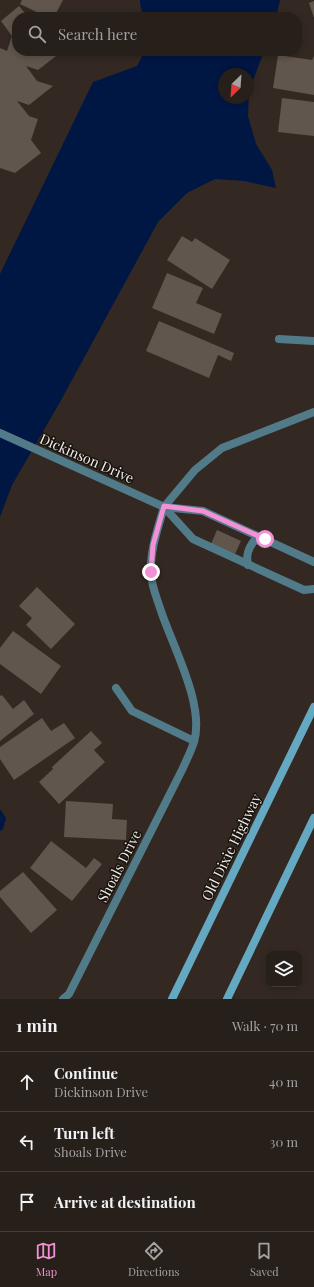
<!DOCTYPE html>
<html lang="en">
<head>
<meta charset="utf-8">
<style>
	body { margin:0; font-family:"Playfair Display",serif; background:#2e2723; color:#f1f3f6 }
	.controls { position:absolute; right:12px; bottom:12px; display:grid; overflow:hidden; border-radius:8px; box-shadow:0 2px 6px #0003 }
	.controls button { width:36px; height:36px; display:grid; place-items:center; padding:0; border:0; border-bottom:1px solid #423d39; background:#261f1a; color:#f1f3f6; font:20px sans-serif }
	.compass { position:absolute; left:218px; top:68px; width:36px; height:36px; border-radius:50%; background:#261f1a; box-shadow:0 2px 6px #0003; rotate:205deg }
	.stop { position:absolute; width:12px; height:12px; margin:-9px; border:3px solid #f291d6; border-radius:50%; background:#fff }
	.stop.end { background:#f291d6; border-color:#fff; box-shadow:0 1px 4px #0008 }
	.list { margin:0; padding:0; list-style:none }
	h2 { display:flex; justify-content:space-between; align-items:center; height:52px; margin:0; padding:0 16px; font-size:17px }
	h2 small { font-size:13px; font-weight:400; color:#a4a2a2 }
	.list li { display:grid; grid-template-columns:26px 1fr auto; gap:12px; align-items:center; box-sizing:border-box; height:60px; padding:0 16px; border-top:1px solid #423d39 }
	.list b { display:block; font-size:15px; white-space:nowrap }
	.list p { margin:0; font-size:13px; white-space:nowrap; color:#a4a2a2 }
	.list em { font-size:13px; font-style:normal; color:#a4a2a2 }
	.icon { flex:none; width:22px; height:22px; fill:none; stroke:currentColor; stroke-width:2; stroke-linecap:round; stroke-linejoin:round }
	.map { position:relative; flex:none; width:314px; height:999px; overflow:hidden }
	.search { position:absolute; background:#261f1a; box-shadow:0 2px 6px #0003; left:12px; right:12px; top:12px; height:44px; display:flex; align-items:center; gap:10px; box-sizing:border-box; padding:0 14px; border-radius:16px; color:#a4a2a2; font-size:15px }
	.sheet { height:232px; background:#261f1a }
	nav { display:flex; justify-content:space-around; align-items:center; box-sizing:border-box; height:56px; border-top:1px solid #423d39; background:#261f1a; font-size:11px; color:#a4a2a2 }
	nav a { display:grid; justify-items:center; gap:2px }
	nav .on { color:#f291d6 }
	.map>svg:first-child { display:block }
	.water { fill:#001643; fill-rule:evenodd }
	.building { fill:#60564d }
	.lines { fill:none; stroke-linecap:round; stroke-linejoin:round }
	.lane { stroke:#527b8a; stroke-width:8 }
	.street { stroke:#527b8a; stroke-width:8 }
	.secondary { stroke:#64a8c1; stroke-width:8 }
	.route { stroke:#f291d6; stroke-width:5 }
	.labels { text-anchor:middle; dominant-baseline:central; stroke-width:3; stroke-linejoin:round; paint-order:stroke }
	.street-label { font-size:14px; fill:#f3ece7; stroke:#17130f }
</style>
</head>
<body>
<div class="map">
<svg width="314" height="999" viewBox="0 0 314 999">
	<rect width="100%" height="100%" fill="#332922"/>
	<g class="water">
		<polygon points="140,0 280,0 276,17 143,17 140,3"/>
		<path d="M 145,51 L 264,51 L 249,91 L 248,116 L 256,144 L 272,170 L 276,188 L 244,181 L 215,179 L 187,193 L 158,222 L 60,402 L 12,485 L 0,517 L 0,274 L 93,82 L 137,66 ZM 224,74 L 248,74 L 248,98 L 224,98 Z"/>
		<polygon points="0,809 6,818 3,829 0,831"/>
	</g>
	<g class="building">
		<polygon points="22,0 63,0 54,17 47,17 20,4"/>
		<polygon points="314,1 314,18 309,3"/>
		<polygon points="19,6 28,17 17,17 17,51 53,51 56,56 38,70 26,66 37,81 53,86 29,105 17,101 29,116 38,119 31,140 41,153 15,173 0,168 0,48 7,51 12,36 1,21"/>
		<polygon points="278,55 312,60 314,56 314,95 273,88"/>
		<polygon points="282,98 314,102 314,136 278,132"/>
		<polygon points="182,236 192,242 195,238 230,260 212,289 167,260"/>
		<polygon points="167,273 203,288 196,303 222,314 214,334 152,308"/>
		<polygon points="159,321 234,353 231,361 218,355 209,378 146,351"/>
		<polygon points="217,530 241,541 235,554 211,544"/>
		<polygon points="37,587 75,624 51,649 26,625 32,618 19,606"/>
		<polygon points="13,631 61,666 41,694 0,664 0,648"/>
		<polygon points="2,695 13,709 24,700 34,714 0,741 0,696"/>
		<polygon points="42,718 51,731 64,723 75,738 14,780 0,759 0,747"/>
		<polygon points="91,731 102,743 94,750 105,762 59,804 39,782 53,769 52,767"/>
		<polygon points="66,801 113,804 112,819 127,820 126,840 64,837"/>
		<polygon points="51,841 86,868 94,858 102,864 72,901 30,868"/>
		<polygon points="23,872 57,910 31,933 0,897 0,891"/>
	</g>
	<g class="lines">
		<g class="lane">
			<polyline points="279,339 314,341"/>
			<polyline points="164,507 195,470 222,448 314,412"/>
		</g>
		<g class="street">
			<polyline points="0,433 164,507 203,511 314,562"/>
			<polyline points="164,507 193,539 304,590 314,589"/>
			<path d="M 248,565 C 246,555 248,549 254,541 L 264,539"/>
			<polyline points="116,688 132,711 194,741"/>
			<path d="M 63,999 L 69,994 L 183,768 C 187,759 191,751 194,742 C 205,705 173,647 161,611 C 157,598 151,586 151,572 C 150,550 158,528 164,507"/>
		</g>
		<g class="secondary">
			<polyline points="172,999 314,707"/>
			<polyline points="227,999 314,818"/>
		</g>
	</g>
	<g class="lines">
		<polyline class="route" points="151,572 153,545 164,506 203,511 265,539"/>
	</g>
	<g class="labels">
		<g class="street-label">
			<text transform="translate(87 458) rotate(24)">Dickinson Drive</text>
			<text transform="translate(231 847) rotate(-64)">Old Dixie Highway</text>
			<text transform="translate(119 866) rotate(-63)">Shoals Drive</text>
		</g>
	</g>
</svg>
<div class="controls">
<button><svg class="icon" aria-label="layers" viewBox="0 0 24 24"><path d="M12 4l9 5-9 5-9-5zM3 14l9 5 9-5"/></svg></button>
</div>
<svg class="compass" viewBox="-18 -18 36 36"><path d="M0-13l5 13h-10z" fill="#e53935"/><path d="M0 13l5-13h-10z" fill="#a4a2a2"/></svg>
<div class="stop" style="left:265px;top:539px"></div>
<div class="stop end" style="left:151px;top:572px"></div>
<div class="search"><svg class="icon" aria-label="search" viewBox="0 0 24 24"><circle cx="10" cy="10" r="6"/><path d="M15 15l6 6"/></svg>Search here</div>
</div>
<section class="sheet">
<h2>1 min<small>Walk · 70 m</small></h2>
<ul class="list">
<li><svg class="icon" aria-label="ahead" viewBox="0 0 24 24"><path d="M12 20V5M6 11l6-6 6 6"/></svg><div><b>Continue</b><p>Dickinson Drive</p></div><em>40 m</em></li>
<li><svg class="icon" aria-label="left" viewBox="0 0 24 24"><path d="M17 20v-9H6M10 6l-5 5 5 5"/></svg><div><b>Turn left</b><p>Shoals Drive</p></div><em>30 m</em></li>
<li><svg class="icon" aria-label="arrive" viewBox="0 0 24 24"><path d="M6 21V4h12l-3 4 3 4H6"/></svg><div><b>Arrive at destination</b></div></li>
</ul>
</section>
<nav>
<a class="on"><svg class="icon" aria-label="map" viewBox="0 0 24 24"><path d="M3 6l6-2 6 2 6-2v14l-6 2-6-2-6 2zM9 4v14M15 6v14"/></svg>Map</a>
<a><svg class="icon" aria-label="directions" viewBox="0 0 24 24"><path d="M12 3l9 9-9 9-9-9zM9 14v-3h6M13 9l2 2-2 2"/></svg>Directions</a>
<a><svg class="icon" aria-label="saved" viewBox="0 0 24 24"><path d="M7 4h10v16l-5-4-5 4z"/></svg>Saved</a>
</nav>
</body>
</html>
